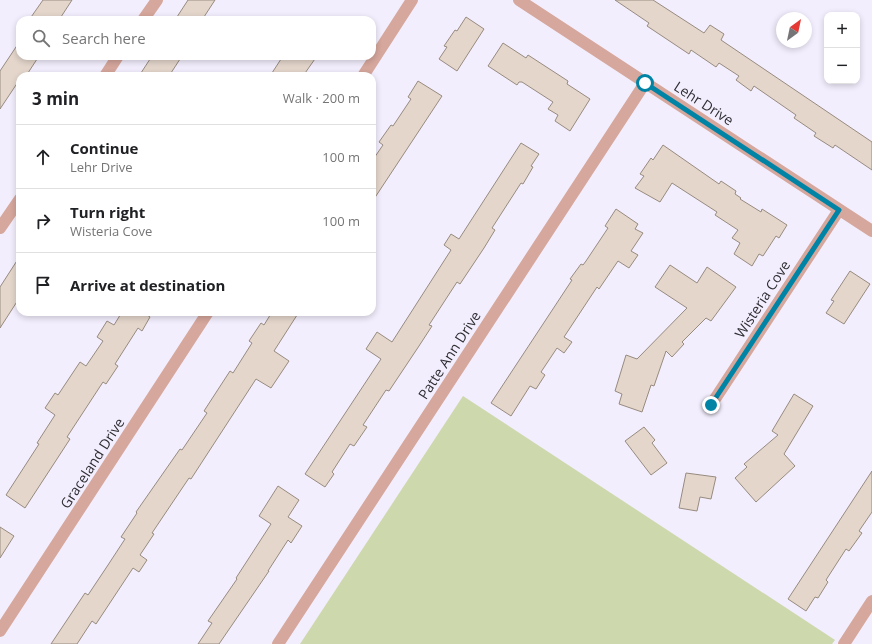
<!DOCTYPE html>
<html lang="en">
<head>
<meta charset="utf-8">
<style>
	body { margin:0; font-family:"Open Sans",sans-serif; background:#f2f2f2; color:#202124 }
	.controls { position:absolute; right:12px; top:12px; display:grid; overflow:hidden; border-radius:8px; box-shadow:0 2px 6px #0003 }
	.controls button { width:36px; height:36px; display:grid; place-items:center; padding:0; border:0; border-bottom:1px solid #e0e0e0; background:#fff; color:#202124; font:20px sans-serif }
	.compass { position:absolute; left:776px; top:12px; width:36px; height:36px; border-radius:50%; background:#fff; box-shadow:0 2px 6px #0003; rotate:33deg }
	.stop { position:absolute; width:12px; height:12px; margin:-9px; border:3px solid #0084a6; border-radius:50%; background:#fff }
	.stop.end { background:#0084a6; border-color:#fff; box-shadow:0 1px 4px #0008 }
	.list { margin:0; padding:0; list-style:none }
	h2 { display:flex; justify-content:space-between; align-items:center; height:52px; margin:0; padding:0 16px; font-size:17px }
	h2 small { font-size:13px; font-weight:400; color:#757577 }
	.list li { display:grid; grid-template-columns:26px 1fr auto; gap:12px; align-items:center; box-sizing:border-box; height:64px; padding:0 16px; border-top:1px solid #e0e0e0 }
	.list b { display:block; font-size:15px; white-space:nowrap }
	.list p { margin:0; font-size:13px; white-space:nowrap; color:#757577 }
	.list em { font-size:13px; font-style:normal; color:#757577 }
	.icon { flex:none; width:22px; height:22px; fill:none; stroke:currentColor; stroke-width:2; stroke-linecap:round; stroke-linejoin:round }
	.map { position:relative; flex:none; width:872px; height:644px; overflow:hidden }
	.search { position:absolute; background:#fff; box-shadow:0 2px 6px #0003; left:16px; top:16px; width:360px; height:44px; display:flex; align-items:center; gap:10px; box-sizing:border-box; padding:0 14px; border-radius:12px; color:#757577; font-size:15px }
	.panel { position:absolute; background:#fff; box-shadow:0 2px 6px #0003; left:16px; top:72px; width:360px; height:244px; border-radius:12px }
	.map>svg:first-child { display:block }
	.green { fill:#cdd8ad }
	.building { fill:#e4d6cb; stroke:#978b80 }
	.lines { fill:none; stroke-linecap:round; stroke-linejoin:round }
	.minor { stroke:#d6a79c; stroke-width:12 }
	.route { stroke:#0084a6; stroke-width:5 }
	.labels { text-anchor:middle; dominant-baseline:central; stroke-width:3; stroke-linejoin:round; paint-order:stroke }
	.street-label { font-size:14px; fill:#2f2e33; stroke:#f3eefd }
</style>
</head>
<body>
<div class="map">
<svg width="872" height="644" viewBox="0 0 872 644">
	<rect width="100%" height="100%" fill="#f3eefd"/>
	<polygon class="green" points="463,396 835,640 832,644 300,644"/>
	<g class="building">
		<polygon points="43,0 72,0 59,20 29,20"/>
		<polygon points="188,0 215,0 202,20 175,20"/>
		<polygon points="615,0 653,0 704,33 710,25 724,34 721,40 872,142 872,170 835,145 833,148 814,136 816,133 794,118 796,115 754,86 751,91 736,80 739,76 719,63 716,67 691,50 689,54 647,26 649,23"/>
		<polygon points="466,17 484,29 457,71 439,59 447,47 444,46 455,30 457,31"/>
		<polygon points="20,41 20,56 39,56 26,76 20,76 20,79 0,109 0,71"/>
		<polygon points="503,43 526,58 528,55 568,81 567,84 590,99 570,131 555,121 558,115 548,109 553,102 522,82 519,82 517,85 488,66"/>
		<polygon points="152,56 182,56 169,76 139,76"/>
		<polygon points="283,56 317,56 303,76 270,76"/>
		<polygon points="418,81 442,96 372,202 372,161 383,145 379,142 391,125 393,126 411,99 408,97"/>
		<polygon points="521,143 539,154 531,166 533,167 523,184 521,183 492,228 495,230 484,248 460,284 457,282 429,325 432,326 419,346 389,391 386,390 363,425 367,427 354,446 350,444 332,472 334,474 325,487 305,474 381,359 366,349 377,332 392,342 451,250 444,245 451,234 459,239"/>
		<polygon points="663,145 719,184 721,181 736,191 735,194 741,198 740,199 761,212 762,209 787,225 779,238 776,236 763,256 759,254 752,266 734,254 740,243 732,238 738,230 715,215 717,212 672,183 660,202 635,188 644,176 640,174 651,158 653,160"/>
		<polygon points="616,209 638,224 635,229 643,233 631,251 638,255 629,268 618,261 599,289 597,287 564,337 572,342 564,353 557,348 541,372 545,375 536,389 530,386 511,416 491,403 572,280 570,279 581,264 583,265 586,261 608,228 605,226"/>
		<polygon points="20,256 20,297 0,328 0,287"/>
		<polygon points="670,265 697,283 707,267 736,287 711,321 706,318 682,342 684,344 672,357 666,351 654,386 651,385 642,412 619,404 622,394 615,391 626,355 637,359 687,308 655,287"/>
		<polygon points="850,271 870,284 844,324 826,313 834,301 831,300"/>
		<polygon points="122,312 143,312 150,317 142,331 138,328 115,364 118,366 106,384 103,382 67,437 70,439 25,508 6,495 39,444 37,443 55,415 45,408 55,393 58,395 80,362 86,366 103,341 97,337 107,321 114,325"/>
		<polygon points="272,312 299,312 274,351 289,361 271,388 256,379 191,479 189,478 152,533 154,534 140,555 147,560 139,572 133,568 96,624 92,621 77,644 51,644 85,593 88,595 108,565 125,539 121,537 137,513 136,512 180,449 182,450 207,413 204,411 230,371 233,373 252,343 249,341 261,323 264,325"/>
		<polygon points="794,394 813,406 784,454 795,466 756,502 735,478 747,467 744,464 778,435 772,431"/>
		<polygon points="644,427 655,440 652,443 667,463 651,475 625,441"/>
		<polygon points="872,471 872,512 859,531 862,533 849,551 846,549 826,580 828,582 818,598 815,597 806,611 788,599"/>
		<polygon points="686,473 716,477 711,499 700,497 697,511 679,508"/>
		<polygon points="278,486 299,500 288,517 302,526 291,543 288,540 268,571 269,571 219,644 198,644 212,623 208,621 237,579 236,578 271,524 259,516"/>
		<polygon points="0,527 14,536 0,558"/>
	</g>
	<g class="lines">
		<g class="minor">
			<polyline points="519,0 872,231"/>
			<polyline points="143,20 157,0"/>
			<polyline points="105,76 118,56"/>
			<polyline points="363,76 412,0"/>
			<polyline points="0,228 20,199"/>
			<polyline points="711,405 839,210"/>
			<polyline points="0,631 208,312"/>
			<polyline points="278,644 645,83"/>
			<polyline points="844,644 872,601"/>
		</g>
	</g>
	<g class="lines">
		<polyline class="route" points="645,83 839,210 711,405"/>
	</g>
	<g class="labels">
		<g class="street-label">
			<text transform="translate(704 103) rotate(33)">Lehr Drive</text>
			<text transform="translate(762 299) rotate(-57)">Wisteria Cove</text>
			<text transform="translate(449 355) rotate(-57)">Patte Ann Drive</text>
			<text transform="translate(92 463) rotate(-57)">Graceland Drive</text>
		</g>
	</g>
</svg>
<div class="controls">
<button>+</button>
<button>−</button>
</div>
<svg class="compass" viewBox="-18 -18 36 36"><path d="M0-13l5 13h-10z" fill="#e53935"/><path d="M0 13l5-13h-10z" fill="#757577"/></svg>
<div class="stop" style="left:645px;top:83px"></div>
<div class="stop end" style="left:711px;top:405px"></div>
<div class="search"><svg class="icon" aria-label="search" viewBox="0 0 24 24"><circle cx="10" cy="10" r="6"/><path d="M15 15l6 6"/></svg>Search here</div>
<section class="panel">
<h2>3 min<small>Walk · 200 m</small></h2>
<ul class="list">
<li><svg class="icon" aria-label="ahead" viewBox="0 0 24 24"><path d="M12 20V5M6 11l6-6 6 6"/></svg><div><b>Continue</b><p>Lehr Drive</p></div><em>100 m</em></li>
<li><svg class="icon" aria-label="right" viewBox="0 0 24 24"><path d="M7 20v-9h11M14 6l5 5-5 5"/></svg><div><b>Turn right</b><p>Wisteria Cove</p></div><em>100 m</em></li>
<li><svg class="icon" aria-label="arrive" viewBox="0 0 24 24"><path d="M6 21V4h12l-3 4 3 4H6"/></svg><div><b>Arrive at destination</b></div></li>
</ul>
</section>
</div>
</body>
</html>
